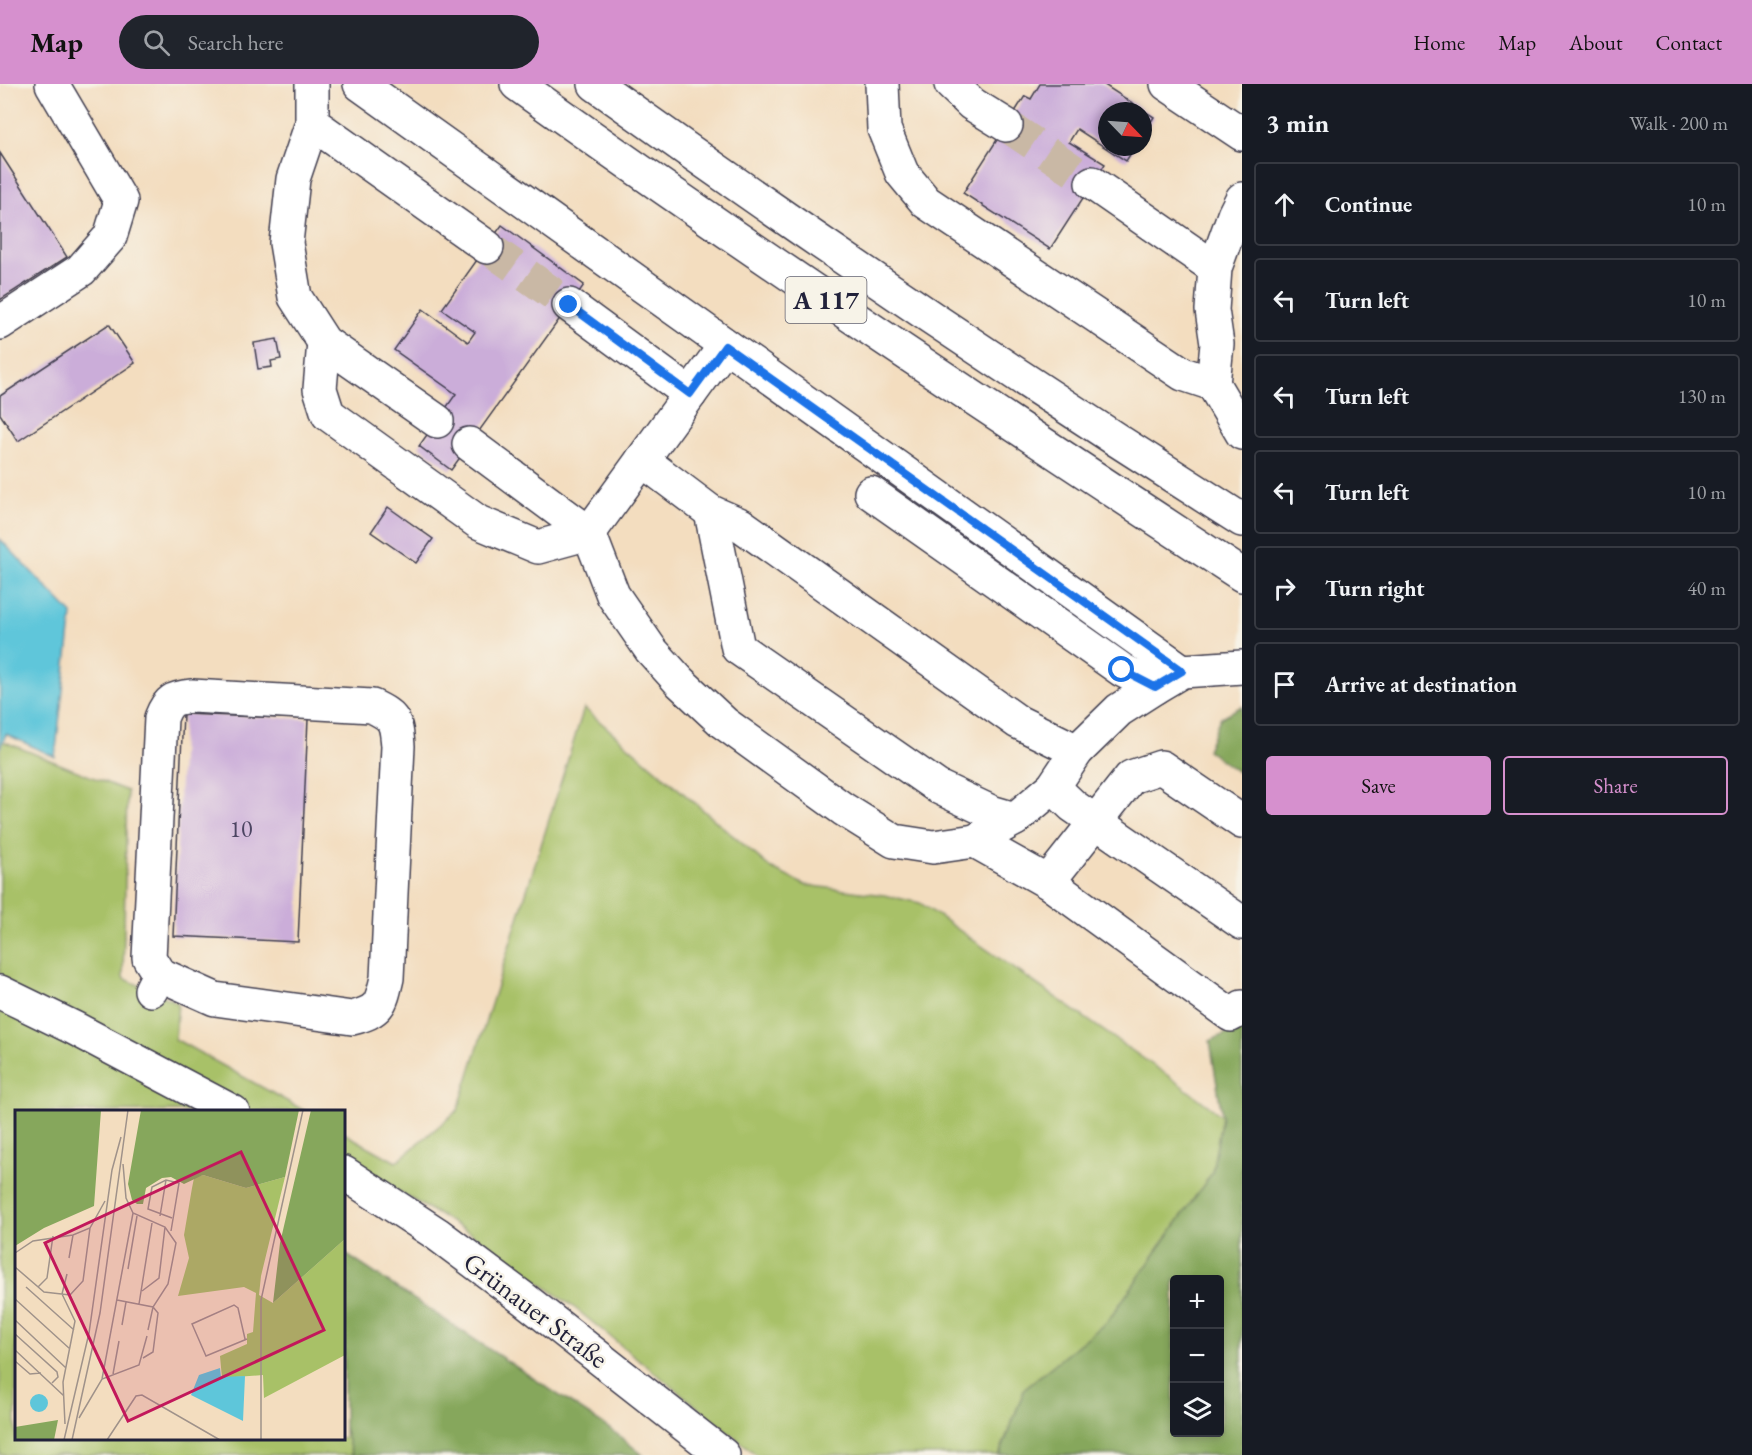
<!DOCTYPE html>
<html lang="en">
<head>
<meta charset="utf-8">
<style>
	body { margin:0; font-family:"EB Garamond",serif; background:#20242c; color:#f1f3f6 }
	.controls { position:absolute; right:18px; bottom:18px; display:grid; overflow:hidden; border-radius:6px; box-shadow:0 3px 9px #0003 }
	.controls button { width:54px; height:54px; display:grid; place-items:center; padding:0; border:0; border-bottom:2px solid #363941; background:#171b24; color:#f1f3f6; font:30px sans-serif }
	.compass { position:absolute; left:1098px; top:18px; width:54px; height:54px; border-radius:50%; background:#171b24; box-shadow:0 3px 9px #0003; rotate:115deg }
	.stop { position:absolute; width:18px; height:18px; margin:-14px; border:4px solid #1a73e8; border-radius:50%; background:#fff }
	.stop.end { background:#1a73e8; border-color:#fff; box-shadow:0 2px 6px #0008 }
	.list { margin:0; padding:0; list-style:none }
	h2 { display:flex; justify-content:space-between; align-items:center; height:78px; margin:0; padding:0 24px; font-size:26px }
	h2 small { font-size:20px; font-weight:400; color:#9ea1a6 }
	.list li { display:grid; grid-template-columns:39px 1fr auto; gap:18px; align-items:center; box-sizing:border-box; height:84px; margin:0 12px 12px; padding:0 12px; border:2px solid #363941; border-radius:6px }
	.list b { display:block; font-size:22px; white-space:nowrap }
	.list em { font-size:20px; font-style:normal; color:#9ea1a6 }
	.actions { display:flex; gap:12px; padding:18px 24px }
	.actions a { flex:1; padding:14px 0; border:2px solid #d690ce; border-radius:6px; text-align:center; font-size:21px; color:#d690ce }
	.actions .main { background:#d690ce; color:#111 }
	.icon { flex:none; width:33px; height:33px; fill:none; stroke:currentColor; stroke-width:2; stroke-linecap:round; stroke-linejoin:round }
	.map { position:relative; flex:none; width:1242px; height:1371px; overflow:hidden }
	header { display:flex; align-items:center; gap:36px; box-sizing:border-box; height:84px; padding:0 30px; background:#d690ce; color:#111 }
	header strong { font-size:28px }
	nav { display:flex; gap:33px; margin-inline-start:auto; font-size:21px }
	.search { width:420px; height:54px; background:#20242c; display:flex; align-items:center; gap:15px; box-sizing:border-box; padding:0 21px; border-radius:33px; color:#9ea1a6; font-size:22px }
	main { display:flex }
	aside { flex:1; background:#171b24 }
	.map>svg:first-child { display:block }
	.green { fill:#a8c167; stroke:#657251; stroke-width:1.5 }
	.forest { fill:#86a75c; stroke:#54644c; stroke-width:1.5; fill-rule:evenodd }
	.water { fill:#5ec6da; stroke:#40748a; stroke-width:1.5 }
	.building { fill:#cbadd9 }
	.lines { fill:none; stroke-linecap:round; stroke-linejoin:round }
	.minor-tunnel { stroke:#c9b8a5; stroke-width:33; stroke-dasharray:33 16; stroke-linecap:butt }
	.minor-casing { stroke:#413e4f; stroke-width:36 }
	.major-casing { stroke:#413e4f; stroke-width:36 }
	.highway-casing { stroke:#413e4f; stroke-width:36 }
	.minor { stroke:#fff; stroke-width:33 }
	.major { stroke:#fff; stroke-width:33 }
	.highway { stroke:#fff; stroke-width:33 }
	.route { stroke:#1a73e8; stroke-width:8 }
	.labels { text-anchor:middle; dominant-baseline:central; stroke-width:5; stroke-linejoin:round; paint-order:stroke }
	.number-label { font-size:24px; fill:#4c4562 }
	.shield { fill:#f7f3e8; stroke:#62616f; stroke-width:1.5 }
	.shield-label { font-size:26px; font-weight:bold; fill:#22223b }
	.street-label { font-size:27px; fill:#22223b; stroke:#f7f3e8 }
	.inset-road { fill:none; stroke:#9f928a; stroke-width:1.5 }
	.view { fill:#c2185b; fill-opacity:0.15; stroke:#c2185b; stroke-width:3 }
	.inset-edge { fill:none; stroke:#22223b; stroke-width:3 }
</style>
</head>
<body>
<header>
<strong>Map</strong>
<div class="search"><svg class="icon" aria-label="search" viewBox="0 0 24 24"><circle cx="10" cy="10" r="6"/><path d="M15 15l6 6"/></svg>Search here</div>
<nav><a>Home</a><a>Map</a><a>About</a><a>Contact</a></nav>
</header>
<main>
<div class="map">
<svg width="1242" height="1371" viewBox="0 0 1242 1371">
	<rect width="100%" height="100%" fill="#f7f3e8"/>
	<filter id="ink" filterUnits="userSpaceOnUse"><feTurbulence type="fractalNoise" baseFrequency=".0167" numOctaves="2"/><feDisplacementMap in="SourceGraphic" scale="12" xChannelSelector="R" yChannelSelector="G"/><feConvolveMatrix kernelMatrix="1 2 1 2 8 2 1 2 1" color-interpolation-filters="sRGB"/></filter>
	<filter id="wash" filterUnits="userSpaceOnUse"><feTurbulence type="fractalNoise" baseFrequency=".008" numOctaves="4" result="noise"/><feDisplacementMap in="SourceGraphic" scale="24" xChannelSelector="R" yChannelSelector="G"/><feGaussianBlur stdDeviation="1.35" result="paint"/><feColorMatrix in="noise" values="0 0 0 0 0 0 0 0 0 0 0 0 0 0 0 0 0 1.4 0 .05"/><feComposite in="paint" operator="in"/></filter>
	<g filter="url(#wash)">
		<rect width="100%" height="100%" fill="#f3ddbf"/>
		<g class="green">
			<polygon points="584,624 772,785 805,801 884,811 920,819 1170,993 1222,1032 1212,1089 1108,1237 1025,1304 999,1371 757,1371 576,1225 475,1152 372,1092 344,1110 344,1049 396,1078 458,1026"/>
			<polygon points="0,656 127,707 123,894 178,919 175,955 305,1027 16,1028 16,1354 344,1354 344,1343 352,1371 0,1371"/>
		</g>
		<g class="forest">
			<polygon points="1242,622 1242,691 1207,666 1220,634"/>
			<path d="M 1242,942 L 1242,1371 L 1000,1371 L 1025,1304 L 1108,1237 L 1212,1089 L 1222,1032 L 1210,957 ZM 1174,1196 L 1220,1196 L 1220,1348 L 1174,1348 Z"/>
			<polygon points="344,1169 613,1347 643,1371 352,1371 344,1343"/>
		</g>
		<polygon class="water" points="0,455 72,530 55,673 6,650 0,664"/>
		<g id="blocks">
			<g class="building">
				<polygon points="1040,0 1103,0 1154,33 1143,51 1143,27 1107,27 1107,63 1135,63 1126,77 1077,45 1069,58 1105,80 1050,165 963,109 1025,12 1031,15"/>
				<polygon points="0,69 67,173 0,216"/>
				<polygon points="502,141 584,201 451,386 419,362 456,310 394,266 423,225 468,258 475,248 442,225"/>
				<polygon points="109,240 135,279 18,357 0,330 0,312"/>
				<polygon points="277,255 281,275 271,277 272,283 258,285 254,259"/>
				<polygon points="388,423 433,455 416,479 371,448"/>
				<polygon points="183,630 308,635 298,858 173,852"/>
			</g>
		</g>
	</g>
	<g filter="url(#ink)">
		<use href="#blocks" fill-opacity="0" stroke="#413e4f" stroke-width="1.5"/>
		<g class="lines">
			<g class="minor-tunnel">
				<polyline points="1006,41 1092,99"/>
				<polyline points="487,163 569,221"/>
			</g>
			<defs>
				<g id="minor">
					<polyline points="312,0 312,39 293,95 286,159 295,213 324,258 437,337"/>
					<polyline points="360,0 1182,587"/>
					<polyline points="882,0 884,45 902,89 926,118 1183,290 1213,300"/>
					<polyline points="951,0 972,20 1006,41"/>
					<polyline points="1167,0 1242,50"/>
					<polyline points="312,39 487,163"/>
					<polyline points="1092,99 1215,184"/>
					<polyline points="1242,115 1234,131 1215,184 1212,226 1217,260 1213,300 1242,349"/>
					<polyline points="569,221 690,310"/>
					<polyline points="0,239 81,186 110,153 121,117 52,0"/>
					<polyline points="324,258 320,305 328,330 478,438 538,463 589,449 725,262"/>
					<polyline points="469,360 589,449 613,511 651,566 680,598 724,639 843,725 894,757 933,763 975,757 1015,735 1053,703 1077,667 1119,626 1155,603 1182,587 1242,583"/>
					<polyline points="642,376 711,428 741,441 1018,638 1077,667"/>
					<polyline points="871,409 1122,586 1155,603"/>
					<polyline points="711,428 738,564 938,703 991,728 1015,735"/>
					<polyline points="1053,703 1073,722 1242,839"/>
					<polyline points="975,757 1048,798 1231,931 1242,923"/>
					<polyline points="1048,798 1131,693 1161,683 1242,738"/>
					<path d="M 151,906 L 159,890 L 149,874 L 161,634 C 168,616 173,614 192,612 L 372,622 C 395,633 396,637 398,662 L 387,894 C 381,920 380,927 352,934 L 215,915 L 159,890"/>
				</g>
				<g id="major">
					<polyline points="0,908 74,944 233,1028"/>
					<polyline points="344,1089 437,1150 524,1215 723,1371"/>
				</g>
				<g id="highway">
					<path d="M 517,0 C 754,170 998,331 1242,491"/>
					<path d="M 595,0 C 807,152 1022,297 1242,436"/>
				</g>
			</defs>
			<use href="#minor" class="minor-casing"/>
			<use href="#major" class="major-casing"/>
			<use href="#highway" class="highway-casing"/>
			<use href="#minor" class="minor"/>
			<use href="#major" class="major"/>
			<use href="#highway" class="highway"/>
		</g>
	</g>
	<g class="lines" filter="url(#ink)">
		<polyline class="route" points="569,221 690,310 725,262 1182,587 1155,603 1122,586"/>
	</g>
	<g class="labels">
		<g class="number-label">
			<text x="241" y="744">10</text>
		</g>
		<rect class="shield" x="785.5" y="193" width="81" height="46" rx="4.5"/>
		<g class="shield-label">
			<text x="826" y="216">A 117</text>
		</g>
		<g class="street-label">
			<text transform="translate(536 1226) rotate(37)">Grünauer Straße</text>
		</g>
	</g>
	<g transform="translate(15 1026)">
		<rect width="330" height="330" fill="#f3ddbf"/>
		<path d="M 188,65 L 231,78 L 270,67 L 246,166 L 244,185 L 258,193 L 330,129 L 330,245 L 249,288 L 248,265 L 207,268 L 205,246 L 232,234 L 232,224 L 238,222 L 241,183 L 229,177 L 163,186 L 174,148 L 169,125 L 177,78 L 179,68 Z" fill="#a8c167"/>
		<path d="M 0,0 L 86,0 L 79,96 L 29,118 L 0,136 ZM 126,0 L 284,0 L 270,67 L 231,78 L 188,65 L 169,74 L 156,67 L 147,68 L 131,78 L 128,94 L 122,94 L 117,90 L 113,74 ZM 296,0 L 330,0 L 330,129 L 258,193 L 265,133 ZM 43,310 L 39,330 L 0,330 L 0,317 Z" fill="#86a75c"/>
		<path d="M 205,258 L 206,267 L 230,266 L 228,311 L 176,285 L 184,265 ZM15 293a9 9 0 1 1 18 0a9 9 0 1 1-18 0Z" fill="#5ec6da"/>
		<path class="inset-road" d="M 108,54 L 111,88 L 118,103 L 150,117 L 161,133 L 153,174 L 138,197 L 133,220M 145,106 L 151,70M 156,121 L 164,73 L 151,70 L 137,77 L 133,99 L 157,108M 0,143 L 18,131 L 58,125 L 75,118 L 90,91M 54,148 L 58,125M 0,157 L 29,182 L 55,185 L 68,171 L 75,118M 113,159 L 122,106M 11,177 L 59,220M 23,177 L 32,168 L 38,126M 127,181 L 144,168 L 150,117M 0,189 L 55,239M 102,190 L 138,197 L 143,203 L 138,242 L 128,248M 124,194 L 137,113M 0,210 L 51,258M 107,215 L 111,192M 0,224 L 42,262 L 43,267 L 37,273M 230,229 L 223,198 L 219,195 L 177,214 L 191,246 L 232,229M 0,240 L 49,286M 0,251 L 15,264 L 26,263M 98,264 L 104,231M 87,269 L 118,103M 64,308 L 87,269 L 124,255 L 132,226M 50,314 L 48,272 L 60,211 L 47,184 L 52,164M 49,330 L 74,223 L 97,60 L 106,27M 57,330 L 85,203 L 113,0M 92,330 L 121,286 L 127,285 L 205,330M 246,330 L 246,190 L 288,0"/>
		<path class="view" d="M 226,42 L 309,220 L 113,311 L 30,133 Z"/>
		<rect width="330" height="330" class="inset-edge"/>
	</g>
</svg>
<div class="controls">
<button>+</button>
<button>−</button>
<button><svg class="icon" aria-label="layers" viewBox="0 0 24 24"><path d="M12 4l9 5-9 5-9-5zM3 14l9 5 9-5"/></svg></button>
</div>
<svg class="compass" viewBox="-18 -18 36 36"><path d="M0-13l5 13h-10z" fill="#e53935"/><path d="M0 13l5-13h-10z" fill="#9ea1a6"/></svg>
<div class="stop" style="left:1122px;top:586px"></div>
<div class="stop end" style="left:569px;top:221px"></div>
</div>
<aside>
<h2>3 min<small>Walk · 200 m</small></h2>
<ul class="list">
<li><svg class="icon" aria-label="ahead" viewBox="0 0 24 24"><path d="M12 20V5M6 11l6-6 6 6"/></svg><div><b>Continue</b></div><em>10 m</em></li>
<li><svg class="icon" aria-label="left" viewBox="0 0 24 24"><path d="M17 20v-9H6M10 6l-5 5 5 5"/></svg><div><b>Turn left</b></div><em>10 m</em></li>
<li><svg class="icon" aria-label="left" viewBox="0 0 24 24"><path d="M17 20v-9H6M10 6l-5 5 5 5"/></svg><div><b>Turn left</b></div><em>130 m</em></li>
<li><svg class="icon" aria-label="left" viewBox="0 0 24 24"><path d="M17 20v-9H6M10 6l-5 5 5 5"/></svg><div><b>Turn left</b></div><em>10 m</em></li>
<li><svg class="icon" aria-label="right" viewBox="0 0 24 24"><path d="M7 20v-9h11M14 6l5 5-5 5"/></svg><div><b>Turn right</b></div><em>40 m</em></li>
<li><svg class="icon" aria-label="arrive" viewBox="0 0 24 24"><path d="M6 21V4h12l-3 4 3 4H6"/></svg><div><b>Arrive at destination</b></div></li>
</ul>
<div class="actions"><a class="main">Save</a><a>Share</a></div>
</aside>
</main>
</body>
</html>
